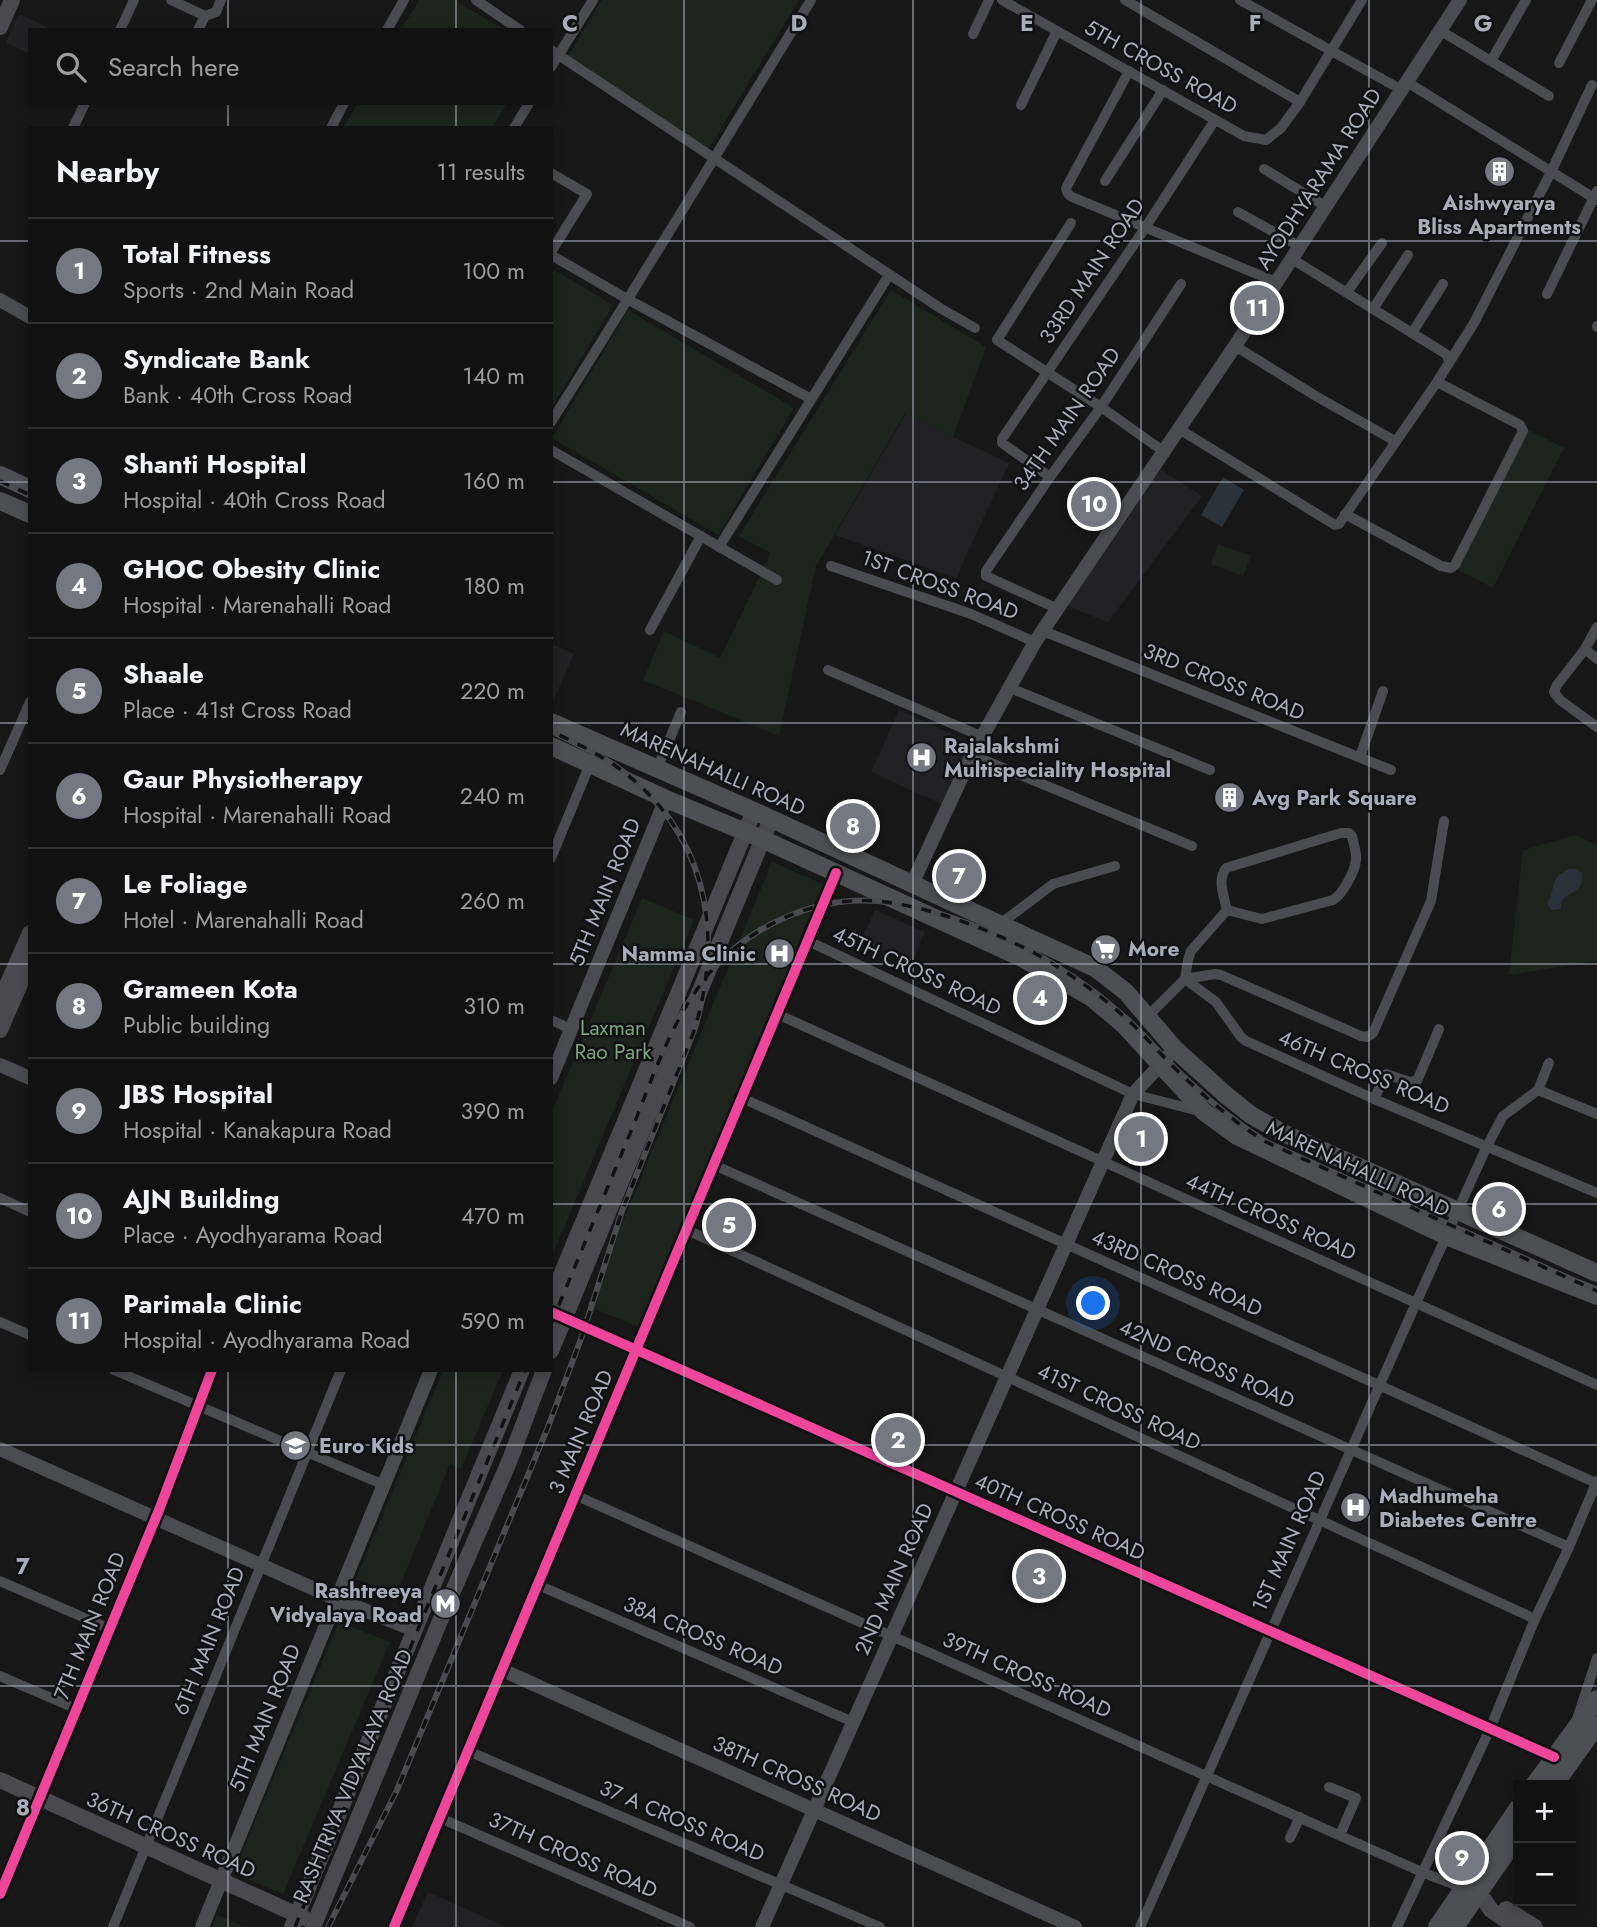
<!DOCTYPE html>
<html lang="en">
<head>
<meta charset="utf-8">
<style>
	body { margin:0; font-family:Jost,sans-serif; background:#1e1f1f; color:#f1f3f6 }
	.controls { position:absolute; right:21px; bottom:21px; display:grid; overflow:hidden; border-radius:0px; box-shadow:0 4px 10px #0003 }
	.controls button { width:63px; height:63px; display:grid; place-items:center; padding:0; border:0; border-bottom:2px solid #303131; background:#111; color:#f1f3f6; font:35px sans-serif }
	.you { position:absolute; left:1094px; top:1304px; width:24px; height:24px; margin:-18px; border:5px solid #fff; border-radius:50%; background:#1a73e8; box-shadow:0 0 0 10px #1a73e833 }
	.badge { display:grid; place-items:center; width:46px; height:46px; border-radius:50%; background:#757880; color:#fff; font-size:23px; font-weight:700 }
	.pin { position:absolute; translate:-50% -50%; border:4px solid #fff; box-shadow:0 2px 7px #0006 }
	.list { margin:0; padding:0; list-style:none }
	h2 { display:flex; justify-content:space-between; align-items:center; height:91px; margin:0; padding:0 28px; font-size:30px }
	h2 small { font-size:23px; font-weight:400; color:#9c9d9f }
	.list li { display:grid; grid-template-columns:46px 1fr auto; gap:21px; align-items:center; box-sizing:border-box; height:105px; padding:0 28px; border-top:2px solid #303131 }
	.list b { display:block; font-size:26px; white-space:nowrap }
	.list p { margin:0; font-size:23px; white-space:nowrap; color:#9c9d9f }
	.list em { font-size:23px; font-style:normal; color:#9c9d9f }
	.icon { flex:none; width:38px; height:38px; fill:none; stroke:currentColor; stroke-width:2; stroke-linecap:round; stroke-linejoin:round }
	.map { position:relative; flex:none; width:1597px; height:1927px; overflow:hidden }
	.search { position:absolute; background:#111; box-shadow:0 4px 10px #0003; left:28px; top:28px; width:525px; height:77px; display:flex; align-items:center; gap:18px; box-sizing:border-box; padding:0 24px; border-radius:0px; color:#9c9d9f; font-size:26px }
	.panel { position:absolute; background:#111; box-shadow:0 4px 10px #0003; left:28px; top:126px; width:525px; height:1246px; border-radius:0px }
	.map>svg:first-child { display:block }
	.built { fill:#212123 }
	.green { fill:#1d241e }
	.water { fill:#2a3239 }
	.lines { fill:none; stroke-linecap:round; stroke-linejoin:round }
	.minor { stroke:#4b4c50; stroke-width:10 }
	.tertiary { stroke:#4b4c50; stroke-width:14 }
	.secondary { stroke:#4a4a4e; stroke-width:16 }
	.primary { stroke:#4d4f52; stroke-width:18 }
	.rail-casing { stroke:#4b4c4f; stroke-width:6 }
	.rail { stroke:#111113; stroke-width:3.5; stroke-dasharray:10; stroke-linecap:butt }
	.cycleway-casing { stroke:#111113; stroke-width:15 }
	.cycleway { stroke:#ed469a; stroke-width:10 }
	.grid { fill:none; stroke:#a8adb8; stroke-width:2; stroke-opacity:0.55 }
	.labels { text-anchor:middle; dominant-baseline:central; stroke-width:5; stroke-linejoin:round; paint-order:stroke }
	.street-label { font-size:21px; fill:#a8adb8; stroke:#111113 }
	.poi-label { font-size:21px; font-weight:bold; fill:#a8adb8; stroke:#111113; text-anchor:start }
	.park-label { font-size:21px; fill:#7fa381; stroke:#111113 }
	.grid-label { font-size:23px; text-anchor:middle; font-weight:bold; fill:#a8adb8; stroke:#111113; stroke-width:5; stroke-linejoin:round; paint-order:stroke }
</style>
</head>
<body>
<div class="map">
<svg width="1597" height="1927" viewBox="0 0 1597 1927">
	<rect width="100%" height="100%" fill="#171717"/>
	<g class="built">
		<polygon points="19,14 53,30 30,30 30,54 6,43"/>
		<polygon points="907,412 953,437 1009,463 956,578 835,535"/>
		<polygon points="1157,467 1202,496 1108,622 1064,605"/>
		<polygon points="551,644 574,654 552,703 551,702"/>
		<polygon points="899,710 972,743 944,805 871,772"/>
		<polygon points="875,910 925,932 912,963 861,941"/>
		<polygon points="428,1892 506,1927 412,1927"/>
	</g>
	<g class="green">
		<polygon points="419,0 454,0 505,30 401,30"/>
		<polygon points="602,0 799,0 708,150 567,58"/>
		<polygon points="358,103 507,103 492,128 343,128"/>
		<polygon points="551,268 613,305 551,409"/>
		<polygon points="891,290 986,347 953,437 906,412 816,566 779,736 643,680 664,631 720,658 771,553 739,536"/>
		<polygon points="628,310 794,408 718,535 552,438"/>
		<polygon points="1527,429 1564,448 1493,588 1456,569"/>
		<polygon points="1218,544 1251,556 1243,576 1211,564"/>
		<polygon points="1576,835 1597,845 1597,961 1509,975 1523,850"/>
		<polygon points="772,862 823,884 639,1327 588,1306"/>
		<polygon points="642,898 694,920 551,1258 551,1114"/>
		<polygon points="443,1370 503,1370 461,1469 450,1464 396,1595 356,1579"/>
		<polygon points="339,1622 390,1642 283,1894 233,1873"/>
		<polygon points="217,1915 246,1927 212,1927"/>
	</g>
	<g class="water">
		<polygon points="1223,477 1244,490 1222,527 1201,515"/>
		<path d="M 1570,869 L 1577,869 L 1582,873 C 1585,897 1560,889 1561,909 L 1551,910 L 1547,903 C 1558,888 1546,879 1570,869 Z"/>
	</g>
	<g class="lines">
		<g class="minor">
			<polyline points="171,0 205,16"/>
			<polyline points="476,0 520,30"/>
			<polyline points="1002,0 1244,136 1266,140 1281,128 1300,102 1362,0"/>
			<polyline points="1125,0 1300,102"/>
			<polyline points="1240,0 1402,90"/>
			<polyline points="205,16 216,12 221,0"/>
			<polyline points="120,30 134,0"/>
			<polyline points="198,30 205,16"/>
			<polyline points="387,30 404,0"/>
			<polyline points="1441,31 1549,96"/>
			<polyline points="973,34 989,0"/>
			<polyline points="551,50 940,308 975,328"/>
			<polyline points="1491,61 1526,0"/>
			<polyline points="1559,63 1592,0"/>
			<polyline points="551,67 593,0"/>
			<path d="M 1129,71 L 1066,188 C 1067,197 1075,198 1082,201 L 1276,282"/>
			<polyline points="1407,82 1597,200"/>
			<polyline points="1021,105 1057,31"/>
			<polyline points="73,128 85,103"/>
			<polyline points="331,128 344,103"/>
			<polyline points="514,128 529,103"/>
			<polyline points="1264,169 1325,206"/>
			<polyline points="551,173 587,194 551,252"/>
			<polyline points="1105,181 1163,90"/>
			<polyline points="1238,212 1299,246"/>
			<polyline points="1071,223 997,340 1101,407 1163,451"/>
			<polyline points="551,255 629,300 811,399"/>
			<polyline points="1292,259 1446,354 1449,360"/>
			<polyline points="1347,292 1382,243"/>
			<polyline points="1547,294 1597,191"/>
			<polyline points="1373,309 1408,255"/>
			<polyline points="1597,327 1597,326"/>
			<polyline points="1412,333 1443,284"/>
			<polyline points="1235,346 1314,395 1395,441"/>
			<path d="M 551,422 C 640,282 724,141 811,0"/>
			<polyline points="1179,429 1335,525 1339,524 1437,382 1474,323 1551,172 1592,85"/>
			<polyline points="551,450 777,580"/>
			<polyline points="1050,477 1002,443 1002,439 1145,228 1215,120"/>
			<polyline points="1345,514 1441,566 1451,568 1455,565 1523,431 1520,425 1437,382"/>
			<polyline points="719,547 889,275"/>
			<polyline points="831,566 971,614 1035,642"/>
			<polyline points="1058,609 986,576 986,571 1050,477 1101,407 1181,284"/>
			<polyline points="1597,627 1585,649 1557,685 1554,692 1560,700 1597,727"/>
			<polyline points="650,630 701,536"/>
			<polyline points="1043,631 1391,770"/>
			<polyline points="1585,649 1597,659"/>
			<polyline points="828,670 983,737"/>
			<polyline points="1010,688 1210,770"/>
			<polyline points="972,755 1192,846"/>
			<polyline points="1360,757 1383,691"/>
			<polyline points="657,769 681,712"/>
			<polyline points="0,770 30,702"/>
			<polyline points="551,858 590,764"/>
			<path d="M 1227,910 L 1262,919 L 1333,900 C 1343,894 1355,871 1356,860 C 1357,852 1353,843 1352,836 L 1349,833 L 1341,833 L 1226,868 C 1217,880 1224,896 1227,910 L 1191,951 L 1188,960 L 1185,979 L 1215,974 L 1221,975 L 1361,1036 L 1367,1037 L 1373,1033 L 1431,901 L 1444,821"/>
			<polyline points="1000,924 1053,884 1115,866"/>
			<polyline points="808,941 1133,1094 1199,1111"/>
			<polyline points="777,1014 1597,1385"/>
			<polyline points="1147,1017 1185,979 1216,1002 1241,1037 1246,1041 1374,1099 1597,1193"/>
			<polyline points="551,1020 571,1029"/>
			<polyline points="1538,1090 1597,1114"/>
			<polyline points="742,1098 1596,1483"/>
			<polyline points="1374,1099 1386,1074 1410,1082 1417,1081 1439,1029"/>
			<polyline points="714,1165 1569,1547"/>
			<polyline points="0,1198 30,1212"/>
			<polyline points="687,1230 1535,1619"/>
			<polyline points="0,1322 30,1335"/>
			<polyline points="114,1370 384,1485"/>
			<polyline points="575,1495 1424,1873 1464,1888"/>
			<polyline points="0,1581 110,1629"/>
			<polyline points="538,1585 853,1722"/>
			<polyline points="0,1676 77,1709"/>
			<polyline points="1577,1719 1597,1658"/>
			<polyline points="468,1751 880,1927"/>
			<polyline points="1329,1787 1356,1798 1340,1835"/>
			<polyline points="440,1818 690,1927"/>
			<polyline points="1290,1838 1300,1817"/>
			<polyline points="0,1894 159,1510 212,1370"/>
			<polyline points="113,1927 341,1370"/>
			<polyline points="1140,1927 1416,1303 1487,1146 1503,1116 1538,1090 1549,1063"/>
			<polyline points="1397,1927 1490,1729 1535,1619 1569,1547 1597,1481"/>
		</g>
		<g class="tertiary">
			<polyline points="0,300 30,317"/>
			<polyline points="912,884 972,755 1035,642 1235,346 1460,0"/>
			<polyline points="0,1065 30,1078"/>
			<polyline points="551,1078 666,799"/>
			<polyline points="551,1312 1554,1757"/>
			<polyline points="0,1449 337,1599 414,1630"/>
			<polyline points="502,1670 1075,1927"/>
			<polyline points="202,1927 431,1370"/>
			<polyline points="394,1927 836,873"/>
			<polyline points="762,1927 1133,1094 1175,1049"/>
		</g>
		<g class="secondary">
			<polyline points="0,27 12,0"/>
			<polyline points="0,1001 30,933"/>
			<polyline points="0,1030 30,961"/>
			<polyline points="551,1299 754,811"/>
			<polyline points="551,1351 771,819"/>
			<polyline points="0,1780 304,1918"/>
			<polyline points="1468,1891 1485,1901 1491,1910 1516,1927"/>
			<polyline points="1506,1909 1535,1927"/>
			<polyline points="292,1927 522,1370"/>
			<polyline points="313,1927 440,1621 509,1462 544,1370"/>
		</g>
		<g class="primary">
			<polyline points="0,475 30,489"/>
			<polyline points="0,501 30,514"/>
			<polyline points="551,722 754,811 1095,968 1126,992 1175,1049 1227,1096 1251,1115 1283,1133 1597,1273"/>
			<polyline points="551,746 666,799 762,839 1022,958 1092,998 1123,1024 1204,1112 1237,1136 1446,1236 1597,1296"/>
			<polyline points="1534,1785 1597,1699"/>
			<polyline points="1554,1785 1597,1725"/>
			<polyline points="1437,1927 1518,1808"/>
			<polyline points="1455,1927 1518,1836"/>
		</g>
		<defs>
			<g id="rail">
				<polyline points="0,481 30,495"/>
				<path d="M 551,1324 C 579,1257 606,1191 634,1124 C 654,1073 672,1021 706,977 C 747,927 813,896 878,901 C 913,905 947,915 980,928 C 1006,939 1032,950 1056,966 C 1081,981 1106,1000 1128,1020 C 1147,1038 1164,1058 1183,1076 C 1209,1101 1236,1123 1266,1142 L 1597,1291"/>
				<polyline points="295,1927 525,1370"/>
				<path d="M 328,1927 L 397,1790 L 548,1427 L 582,1336 L 622,1211 L 694,1031 C 725,931 706,831 617,767 C 597,753 574,742 551,731"/>
			</g>
		</defs>
		<use href="#rail" class="rail-casing"/>
		<use href="#rail" class="rail"/>
		<defs>
			<g id="cycleway">
				<polyline points="551,1312 1554,1757"/>
				<polyline points="0,1894 159,1510 212,1370"/>
				<polyline points="394,1927 836,873"/>
			</g>
		</defs>
		<use href="#cycleway" class="cycleway-casing"/>
		<use href="#cycleway" class="cycleway"/>
	</g>
	<path class="grid" d="M 228,0 L 228,30M 456,0 L 456,30M 684,0 L 684,1927M 913,0 L 913,1927M 1141,0 L 1141,1927M 1369,0 L 1369,1927M 228,103 L 228,128M 456,103 L 456,128M 0,241 L 30,241M 551,241 L 1597,241M 0,482 L 30,482M 551,482 L 1597,482M 0,723 L 30,723M 551,723 L 1597,723M 0,964 L 30,964M 551,964 L 1597,964M 0,1204 L 30,1204M 551,1204 L 1597,1204M 228,1370 L 228,1927M 456,1370 L 456,1927M 0,1445 L 1597,1445M 0,1686 L 1597,1686"/>
	<defs>
		<symbol id="building-disc" viewBox="-11 -11 22 22"><circle r="9.5" fill="#757880" stroke="#111113"/><path d="M-4-6H4V6H1V3H-1V6H-4ZM-2.5-4.3h1.7v1.8h-1.7ZM.8-4.3h1.7v1.8H.8ZM-2.5-1h1.7V.8h-1.7ZM.8-1h1.7V.8H.8Z" fill="#fff"/></symbol>
		<symbol id="hospital-disc" viewBox="-11 -11 22 22"><circle r="9.5" fill="#757880" stroke="#111113"/><path d="M-5-5h3v3.5h4V-5h3V5h-3V1.5h-4V5h-3Z" fill="#fff"/></symbol>
		<symbol id="supermarket-disc" viewBox="-11 -11 22 22"><circle r="9.5" fill="#757880" stroke="#111113"/><path d="M-6-5.5h2.5l.6 2H6L4.5 2H-2.5L-4.4-4H-6ZM-1.5 3.2a1.3 1.3 0 1 0 .1 0ZM3 3.2a1.3 1.3 0 1 0 .1 0Z" fill="#fff"/></symbol>
		<symbol id="school-disc" viewBox="-11 -11 22 22"><circle r="9.5" fill="#757880" stroke="#111113"/><path d="M0-5L7-2L0 1L-7-2ZM-4 1L0 2.5L4 1V4Q0 6-4 4Z" fill="#fff"/></symbol>
		<symbol id="metro-disc" viewBox="-11 -11 22 22"><circle r="9.5" fill="#757880" stroke="#111113"/><path d="M-5.5 5V-5H-3L0 0L3-5H5.5V5H3V-.5L0 4L-3-.5V5Z" fill="#fff"/></symbol>
	</defs>
	<g fill-rule="evenodd">
		<use href="#building-disc" x="1482" y="154" width="35" height="35"/>
		<use href="#hospital-disc" x="904" y="740" width="35" height="35"/>
		<use href="#building-disc" x="1212" y="780" width="35" height="35"/>
		<use href="#supermarket-disc" x="1088" y="932" width="35" height="35"/>
		<use href="#hospital-disc" x="762" y="936" width="35" height="35"/>
		<use href="#school-disc" x="278" y="1428" width="35" height="35"/>
		<use href="#hospital-disc" x="1338" y="1490" width="35" height="35"/>
		<use href="#metro-disc" x="428" y="1586" width="35" height="35"/>
	</g>
	<g class="labels">
		<g class="street-label">
			<text transform="translate(1161 67) rotate(29)">5TH CROSS ROAD</text>
			<text transform="translate(1319 179) rotate(-57)">AYODHYARAMA ROAD</text>
			<text transform="translate(1092 271) rotate(-56)">33RD MAIN ROAD</text>
			<text transform="translate(1067 419) rotate(-55)">34TH MAIN ROAD</text>
			<text transform="translate(940 585) rotate(20)">1ST CROSS ROAD</text>
			<text transform="translate(1224 682) rotate(22)">3RD CROSS ROAD</text>
			<text transform="translate(713 769) rotate(24)">MARENAHALLI ROAD</text>
			<text transform="translate(605 892) rotate(-68)">5TH MAIN ROAD</text>
			<text transform="translate(917 971) rotate(25)">45TH CROSS ROAD</text>
			<text transform="translate(1364 1072) rotate(23)">46TH CROSS ROAD</text>
			<text transform="translate(1358 1169) rotate(25)">MARENAHALLI ROAD</text>
			<text transform="translate(1271 1217) rotate(24)">44TH CROSS ROAD</text>
			<text transform="translate(1177 1273) rotate(24)">43RD CROSS ROAD</text>
			<text transform="translate(1207 1364) rotate(24)">42ND CROSS ROAD</text>
			<text transform="translate(1119 1407) rotate(25)">41ST CROSS ROAD</text>
			<text transform="translate(581 1432) rotate(-67)">3 MAIN ROAD</text>
			<text transform="translate(1060 1517) rotate(24)">40TH CROSS ROAD</text>
			<text transform="translate(1289 1541) rotate(-66)">1ST MAIN ROAD</text>
			<text transform="translate(894 1579) rotate(-66)">2ND MAIN ROAD</text>
			<text transform="translate(90 1626) rotate(-68)">7TH MAIN ROAD</text>
			<text transform="translate(703 1636) rotate(23)">38A CROSS ROAD</text>
			<text transform="translate(209 1641) rotate(-68)">6TH MAIN ROAD</text>
			<text transform="translate(1027 1675) rotate(24)">39TH CROSS ROAD</text>
			<text transform="translate(265 1718) rotate(-68)">5TH MAIN ROAD</text>
			<text transform="translate(353 1776) rotate(-67)">RASHTRIYA VIDYALAYA ROAD</text>
			<text transform="translate(797 1779) rotate(24)">38TH CROSS ROAD</text>
			<text transform="translate(682 1821) rotate(23)">37 A CROSS ROAD</text>
			<text transform="translate(171 1835) rotate(24)">36TH CROSS ROAD</text>
			<text transform="translate(573 1855) rotate(24)">37TH CROSS ROAD</text>
		</g>
		<g class="poi-label">
			<text x="1499" y="203" text-anchor="middle">Aishwyarya<tspan x="1499" dy="24">Bliss Apartments</tspan></text>
			<text x="944" y="746">Rajalakshmi<tspan x="944" dy="24">Multispeciality Hospital</tspan></text>
			<text x="1252" y="798">Avg Park Square</text>
			<text x="1128" y="949">More</text>
			<text x="756" y="954" text-anchor="end">Namma Clinic</text>
			<text x="319" y="1446">Euro Kids</text>
			<text x="1379" y="1496">Madhumeha<tspan x="1379" dy="24">Diabetes Centre</tspan></text>
			<text x="422" y="1591" text-anchor="end">Rashtreeya<tspan x="422" dy="24">Vidyalaya Road</tspan></text>
		</g>
		<g class="park-label">
			<text x="613" y="1028">Laxman<tspan x="613" dy="24">Rao Park</tspan></text>
		</g>
	</g>
	<g class="grid-label">
		<text x="570" y="31">C</text>
		<text x="799" y="31">D</text>
		<text x="1027" y="31">E</text>
		<text x="1255" y="31">F</text>
		<text x="1483" y="31">G</text>
		<text x="23" y="1574">7</text>
		<text x="23" y="1815">8</text>
	</g>
</svg>
<div class="controls">
<button>+</button>
<button>−</button>
</div>
<div class="you"></div>
<div class="pin badge" style="left:1141px;top:1139px">1</div>
<div class="pin badge" style="left:898px;top:1440px">2</div>
<div class="pin badge" style="left:1039px;top:1576px">3</div>
<div class="pin badge" style="left:1040px;top:998px">4</div>
<div class="pin badge" style="left:729px;top:1225px">5</div>
<div class="pin badge" style="left:1499px;top:1209px">6</div>
<div class="pin badge" style="left:959px;top:876px">7</div>
<div class="pin badge" style="left:853px;top:826px">8</div>
<div class="pin badge" style="left:1462px;top:1858px">9</div>
<div class="pin badge" style="left:1094px;top:504px">10</div>
<div class="pin badge" style="left:1257px;top:308px">11</div>
<div class="search"><svg class="icon" aria-label="search" viewBox="0 0 24 24"><circle cx="10" cy="10" r="6"/><path d="M15 15l6 6"/></svg>Search here</div>
<section class="panel">
<h2>Nearby<small>11 results</small></h2>
<ul class="list">
<li><span class="badge">1</span><div><b>Total Fitness</b><p>Sports · 2nd Main Road</p></div><em>100 m</em></li>
<li><span class="badge">2</span><div><b>Syndicate Bank</b><p>Bank · 40th Cross Road</p></div><em>140 m</em></li>
<li><span class="badge">3</span><div><b>Shanti Hospital</b><p>Hospital · 40th Cross Road</p></div><em>160 m</em></li>
<li><span class="badge">4</span><div><b>GHOC Obesity Clinic</b><p>Hospital · Marenahalli Road</p></div><em>180 m</em></li>
<li><span class="badge">5</span><div><b>Shaale</b><p>Place · 41st Cross Road</p></div><em>220 m</em></li>
<li><span class="badge">6</span><div><b>Gaur Physiotherapy</b><p>Hospital · Marenahalli Road</p></div><em>240 m</em></li>
<li><span class="badge">7</span><div><b>Le Foliage</b><p>Hotel · Marenahalli Road</p></div><em>260 m</em></li>
<li><span class="badge">8</span><div><b>Grameen Kota</b><p>Public building</p></div><em>310 m</em></li>
<li><span class="badge">9</span><div><b>JBS Hospital</b><p>Hospital · Kanakapura Road</p></div><em>390 m</em></li>
<li><span class="badge">10</span><div><b>AJN Building</b><p>Place · Ayodhyarama Road</p></div><em>470 m</em></li>
<li><span class="badge">11</span><div><b>Parimala Clinic</b><p>Hospital · Ayodhyarama Road</p></div><em>590 m</em></li>
</ul>
</section>
</div>
</body>
</html>
